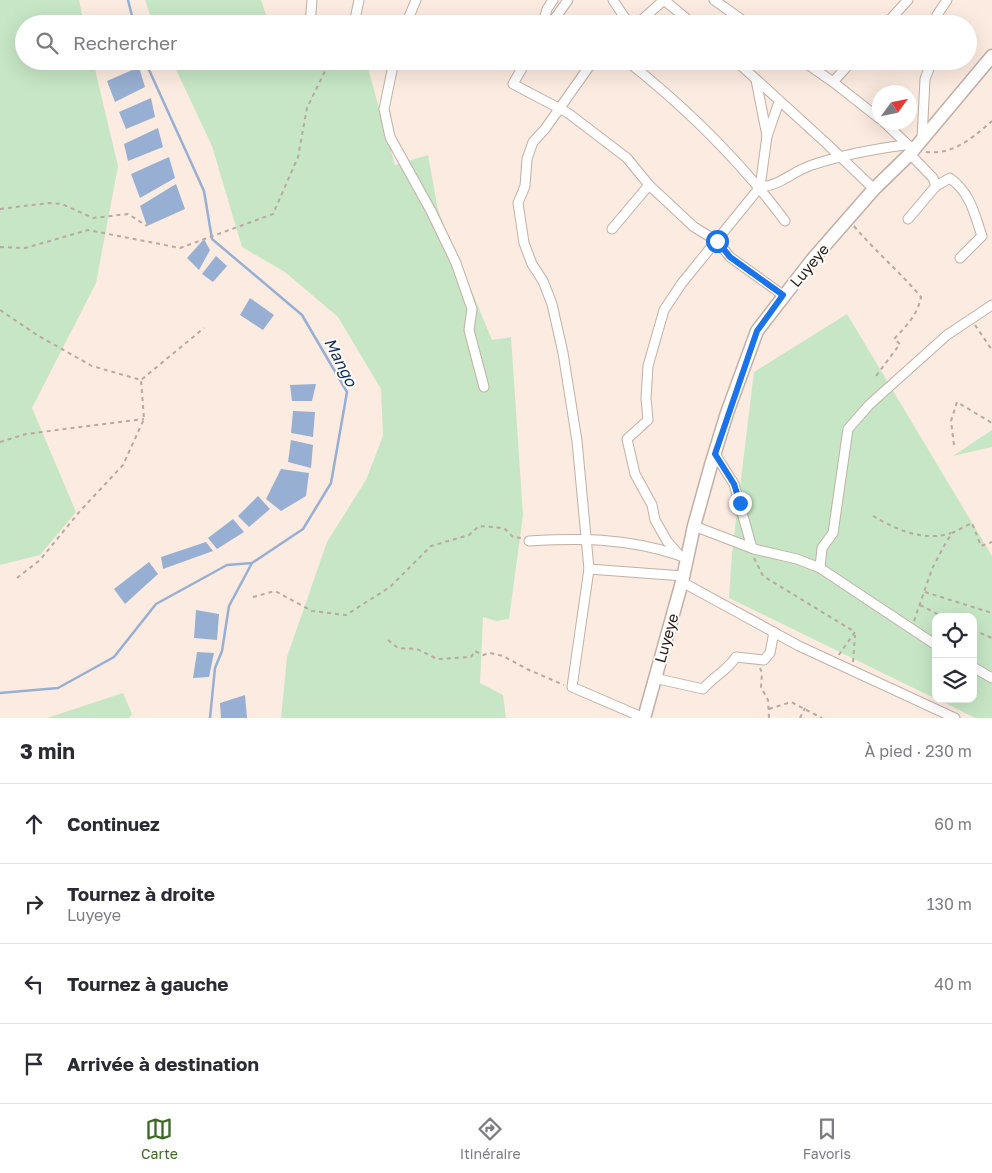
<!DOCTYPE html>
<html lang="fr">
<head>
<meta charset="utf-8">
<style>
	body { margin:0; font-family:"Golos Text",sans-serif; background:#f2f2f3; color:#2b2b33 }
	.controls { position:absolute; right:15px; bottom:15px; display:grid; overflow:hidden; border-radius:10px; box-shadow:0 5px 20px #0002 }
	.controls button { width:45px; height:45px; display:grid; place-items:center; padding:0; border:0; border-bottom:1px solid #e1e1e2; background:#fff; color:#2b2b33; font:25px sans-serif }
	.compass { position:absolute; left:872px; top:85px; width:45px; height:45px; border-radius:50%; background:#fff; box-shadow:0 5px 20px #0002; rotate:57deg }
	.stop { position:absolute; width:15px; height:15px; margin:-11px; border:4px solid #1a73e8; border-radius:50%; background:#fff }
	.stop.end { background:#1a73e8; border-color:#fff; box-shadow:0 1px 5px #0008 }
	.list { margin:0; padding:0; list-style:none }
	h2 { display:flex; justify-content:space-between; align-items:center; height:65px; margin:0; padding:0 20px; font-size:21px }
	h2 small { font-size:16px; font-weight:400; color:#7c7c81 }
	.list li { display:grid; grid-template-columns:32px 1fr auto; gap:15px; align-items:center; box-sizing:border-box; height:80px; padding:0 20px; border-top:1px solid #e1e1e2 }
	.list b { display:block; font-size:19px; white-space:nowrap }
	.list p { margin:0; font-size:16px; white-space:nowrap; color:#7c7c81 }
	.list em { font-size:16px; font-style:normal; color:#7c7c81 }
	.icon { flex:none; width:28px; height:28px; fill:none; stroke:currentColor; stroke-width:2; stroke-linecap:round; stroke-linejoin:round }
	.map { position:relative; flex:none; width:992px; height:718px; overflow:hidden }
	.search { position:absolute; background:#fff; box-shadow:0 5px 20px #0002; left:15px; right:15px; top:15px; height:55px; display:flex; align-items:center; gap:12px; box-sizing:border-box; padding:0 18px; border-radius:28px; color:#7c7c81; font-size:19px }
	.sheet { height:385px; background:#fff }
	nav { display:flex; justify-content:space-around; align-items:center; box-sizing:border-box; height:70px; border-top:1px solid #e1e1e2; background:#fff; font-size:14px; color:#7c7c81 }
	nav a { display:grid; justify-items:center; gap:2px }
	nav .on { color:#3d6825 }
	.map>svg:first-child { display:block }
	.green { fill:#c6e6c5 }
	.water { fill:#97afd2 }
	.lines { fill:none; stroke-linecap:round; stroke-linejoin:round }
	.stream { stroke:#97afd2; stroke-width:2.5 }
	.street-casing { stroke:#c0b0a5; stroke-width:11 }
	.secondary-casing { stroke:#c0b0a5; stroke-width:15 }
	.path { stroke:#b8aaa1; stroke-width:2; stroke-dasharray:4 4; stroke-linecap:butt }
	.street { stroke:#fff; stroke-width:9 }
	.secondary { stroke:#fff; stroke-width:12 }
	.route { stroke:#1a73e8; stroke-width:6 }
	.labels { text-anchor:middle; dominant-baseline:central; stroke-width:4; stroke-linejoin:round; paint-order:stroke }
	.street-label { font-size:15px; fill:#27211d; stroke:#fffcf9 }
	.water-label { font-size:16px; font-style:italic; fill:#0f2f5b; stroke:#fffcf9 }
</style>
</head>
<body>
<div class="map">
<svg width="992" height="718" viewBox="0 0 992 718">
	<rect width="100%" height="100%" fill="#fcebe0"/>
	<g class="green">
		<polygon points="0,0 79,0 84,24 24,24 24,61 93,61 118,166 96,283 32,408 76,512 40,555 0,565"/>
		<polygon points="145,0 261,0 269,24 153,24"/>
		<polygon points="172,61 366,61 395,165 428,155 438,210 492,340 511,337 523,515 509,619 496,621 483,617 480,683 503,695 506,718 281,718 287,657 327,542 366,480 383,436 381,389 338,317 285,272 242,247 212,146"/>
		<polygon points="847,314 992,556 992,718 975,718 937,699 973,699 973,617 936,617 936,699 729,598 732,553 754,372"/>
		<polygon points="992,430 992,447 953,456"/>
		<polygon points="123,693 132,714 129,718 47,718"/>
	</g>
	<g class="water">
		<polygon points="139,67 145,87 115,102 107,81"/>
		<polygon points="151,98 155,117 126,129 119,112"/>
		<polygon points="158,128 163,147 128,161 124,144"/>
		<polygon points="169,157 175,178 140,198 131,174"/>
		<polygon points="176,184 185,209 147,226 140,206"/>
		<polygon points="204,239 210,250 199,270 187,258"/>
		<polygon points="216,256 227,266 213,282 202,274"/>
		<polygon points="250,298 274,315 263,330 240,315"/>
		<polygon points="316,384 312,401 292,401 290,385"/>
		<polygon points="293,411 315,412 313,437 291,433"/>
		<polygon points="291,440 313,445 311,468 288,462"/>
		<polygon points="281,469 309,473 306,496 281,511 266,499"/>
		<polygon points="258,496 270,509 249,527 238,516"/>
		<polygon points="233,519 244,532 217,549 208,538"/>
		<polygon points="206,542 213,551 163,569 161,557"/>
		<polygon points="149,562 158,574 125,604 114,589"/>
		<polygon points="196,610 219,614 217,640 194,638"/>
		<polygon points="197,652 214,653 209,677 193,678"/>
		<polygon points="245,695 247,718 221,718 220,703"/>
	</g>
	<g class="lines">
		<g class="stream">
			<polyline points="128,0 134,24"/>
			<polyline points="145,61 204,191 212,239 302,315 347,392 331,483 303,529 252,563 229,606 222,651 215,668 210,718"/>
			<polyline points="0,693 58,688 114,657 156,604 227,565 252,563"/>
		</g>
		<defs>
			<g id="street">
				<polyline points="613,0 629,24"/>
				<polyline points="664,0 693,24"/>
				<polyline points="714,0 748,24"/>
				<polyline points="310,24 312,0"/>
				<polyline points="354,24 359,0"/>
				<polyline points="406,24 416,0"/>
				<polyline points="543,24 547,9 553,0"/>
				<polyline points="551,24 568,0"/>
				<polyline points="637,24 664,0"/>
				<polyline points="886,24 908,0"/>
				<polyline points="935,24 937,15 947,0"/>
				<polyline points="394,61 384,109 390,137 431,211 456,263 472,309 469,330 484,387"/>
				<polyline points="526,61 513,84 568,113 627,158 649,185 694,227 717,241 730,257 783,295"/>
				<polyline points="593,61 545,129 533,142 527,159 525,186 518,203 524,243 532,264 543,281 552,304 563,353 577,441 589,569 572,687 644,718"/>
				<path d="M 627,61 C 684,106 741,162 785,221"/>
				<polyline points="736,61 826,143 874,189"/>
				<polyline points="803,61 833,82 880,119"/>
				<polyline points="756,80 767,136"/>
				<polyline points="833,82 852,61"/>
				<polyline points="884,122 909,146"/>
				<polyline points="922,139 925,79 932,61"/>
				<path d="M 936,186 L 950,178 C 971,194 974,213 982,236 L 960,258"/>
				<path d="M 760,187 C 780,186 793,171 812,165 C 842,155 874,149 905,145"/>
				<polyline points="908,219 936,186 933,178 910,154"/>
				<polyline points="612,229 649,185"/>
				<polyline points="715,454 734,484 752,548"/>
				<polyline points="694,526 754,549 797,559 820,568 936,645"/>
				<path d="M 529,541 C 582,538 627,538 678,555"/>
				<polyline points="680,556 667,541 655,520 652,505 635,474 627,439 648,420 646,398 648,366 664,310 682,283 760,187 767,136 779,102"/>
				<polyline points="820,568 822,548 833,533 848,429 869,405 947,335 992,305"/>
				<polyline points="589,569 683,576"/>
				<polyline points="682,582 799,646 955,718"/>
				<polyline points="973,667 992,678"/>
				<path d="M 654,678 L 703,689 C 714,676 727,671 736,657 L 764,660 L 770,653 L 774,632"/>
			</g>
			<polyline id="secondary" points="644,718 682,582 694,526 711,465 727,413 757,331 812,260 874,189 910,154 992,56"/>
		</defs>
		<use href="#street" class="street-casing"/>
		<use href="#secondary" class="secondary-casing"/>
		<g class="path">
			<path d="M 926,152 C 954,155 972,138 992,121"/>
			<polyline points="0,209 49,203 62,204 93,218 128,214 147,226"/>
			<path d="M 854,226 C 875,251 900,272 921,297 C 917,316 907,325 894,339 L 900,344 L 876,376"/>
			<polyline points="0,247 25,248 88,230 180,248 273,214 298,157 307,108 328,65 326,61"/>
			<polyline points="0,310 37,335 92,366 141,380 204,328"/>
			<polyline points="975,325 992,350"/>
			<polyline points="0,442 26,434 144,419"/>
			<polyline points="954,445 951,421 957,402 992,423"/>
			<path d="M 873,516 C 897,530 924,542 951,533"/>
			<polyline points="754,558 763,576 855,632 838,656"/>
			<polyline points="17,578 40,560 80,511 123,465 144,419 141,380"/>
			<polyline points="925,592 992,613"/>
			<polyline points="253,597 275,591 312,611 346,615 390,587 431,546 469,535 479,526 504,528 513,537 521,538"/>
			<polyline points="920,605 943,617"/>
			<polyline points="914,621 932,569 944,546 952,533 972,523 981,546 992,542"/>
			<polyline points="973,630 992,638"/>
			<polyline points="388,640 398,648 417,649 437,659 471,657 475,651 483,655 490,653 503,656 527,669 564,685"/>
			<polyline points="853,662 855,635"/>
			<polyline points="760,668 762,673 761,687 768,700 769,718"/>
			<polyline points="769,709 791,702 822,718"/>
			<polyline points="800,718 805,708"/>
		</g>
		<use href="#street" class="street"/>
		<use href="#secondary" class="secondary"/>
	</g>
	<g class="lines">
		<polyline class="route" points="717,241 730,257 783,295 757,331 715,454 734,484 740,503"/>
	</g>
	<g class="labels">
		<g class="street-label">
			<text transform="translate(809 265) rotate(-50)">Luyeye</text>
			<text transform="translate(666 638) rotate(-74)">Luyeye</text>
		</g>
		<g class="water-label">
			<text transform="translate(341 362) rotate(63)">Mango</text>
		</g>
	</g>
</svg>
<div class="controls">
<button><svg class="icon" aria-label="locate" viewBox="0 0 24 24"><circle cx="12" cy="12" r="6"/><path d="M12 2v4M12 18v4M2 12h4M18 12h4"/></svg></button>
<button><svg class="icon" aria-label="layers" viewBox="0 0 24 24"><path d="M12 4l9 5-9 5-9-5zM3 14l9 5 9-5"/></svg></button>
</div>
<svg class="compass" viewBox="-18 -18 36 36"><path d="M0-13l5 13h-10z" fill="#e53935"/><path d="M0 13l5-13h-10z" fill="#7c7c81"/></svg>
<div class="stop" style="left:717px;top:241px"></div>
<div class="stop end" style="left:740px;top:503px"></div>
<div class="search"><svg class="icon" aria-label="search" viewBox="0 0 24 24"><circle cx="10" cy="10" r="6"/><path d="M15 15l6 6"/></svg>Rechercher</div>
</div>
<section class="sheet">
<h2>3 min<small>À pied · 230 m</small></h2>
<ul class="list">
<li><svg class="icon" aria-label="ahead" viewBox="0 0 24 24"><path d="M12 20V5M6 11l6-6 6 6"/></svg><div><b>Continuez</b></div><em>60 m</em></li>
<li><svg class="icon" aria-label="right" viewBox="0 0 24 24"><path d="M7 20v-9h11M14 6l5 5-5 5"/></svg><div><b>Tournez à droite</b><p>Luyeye</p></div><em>130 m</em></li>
<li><svg class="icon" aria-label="left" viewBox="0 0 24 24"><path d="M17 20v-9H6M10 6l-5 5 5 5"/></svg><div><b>Tournez à gauche</b></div><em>40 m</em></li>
<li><svg class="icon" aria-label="arrive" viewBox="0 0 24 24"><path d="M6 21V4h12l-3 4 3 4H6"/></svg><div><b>Arrivée à destination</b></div></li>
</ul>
</section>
<nav>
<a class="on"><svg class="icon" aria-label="map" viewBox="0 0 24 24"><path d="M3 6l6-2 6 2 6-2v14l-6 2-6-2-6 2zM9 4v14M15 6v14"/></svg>Carte</a>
<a><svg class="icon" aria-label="directions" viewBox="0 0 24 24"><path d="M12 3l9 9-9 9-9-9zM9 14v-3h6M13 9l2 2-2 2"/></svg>Itinéraire</a>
<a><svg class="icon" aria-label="saved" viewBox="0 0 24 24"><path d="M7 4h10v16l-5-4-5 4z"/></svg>Favoris</a>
</nav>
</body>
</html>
